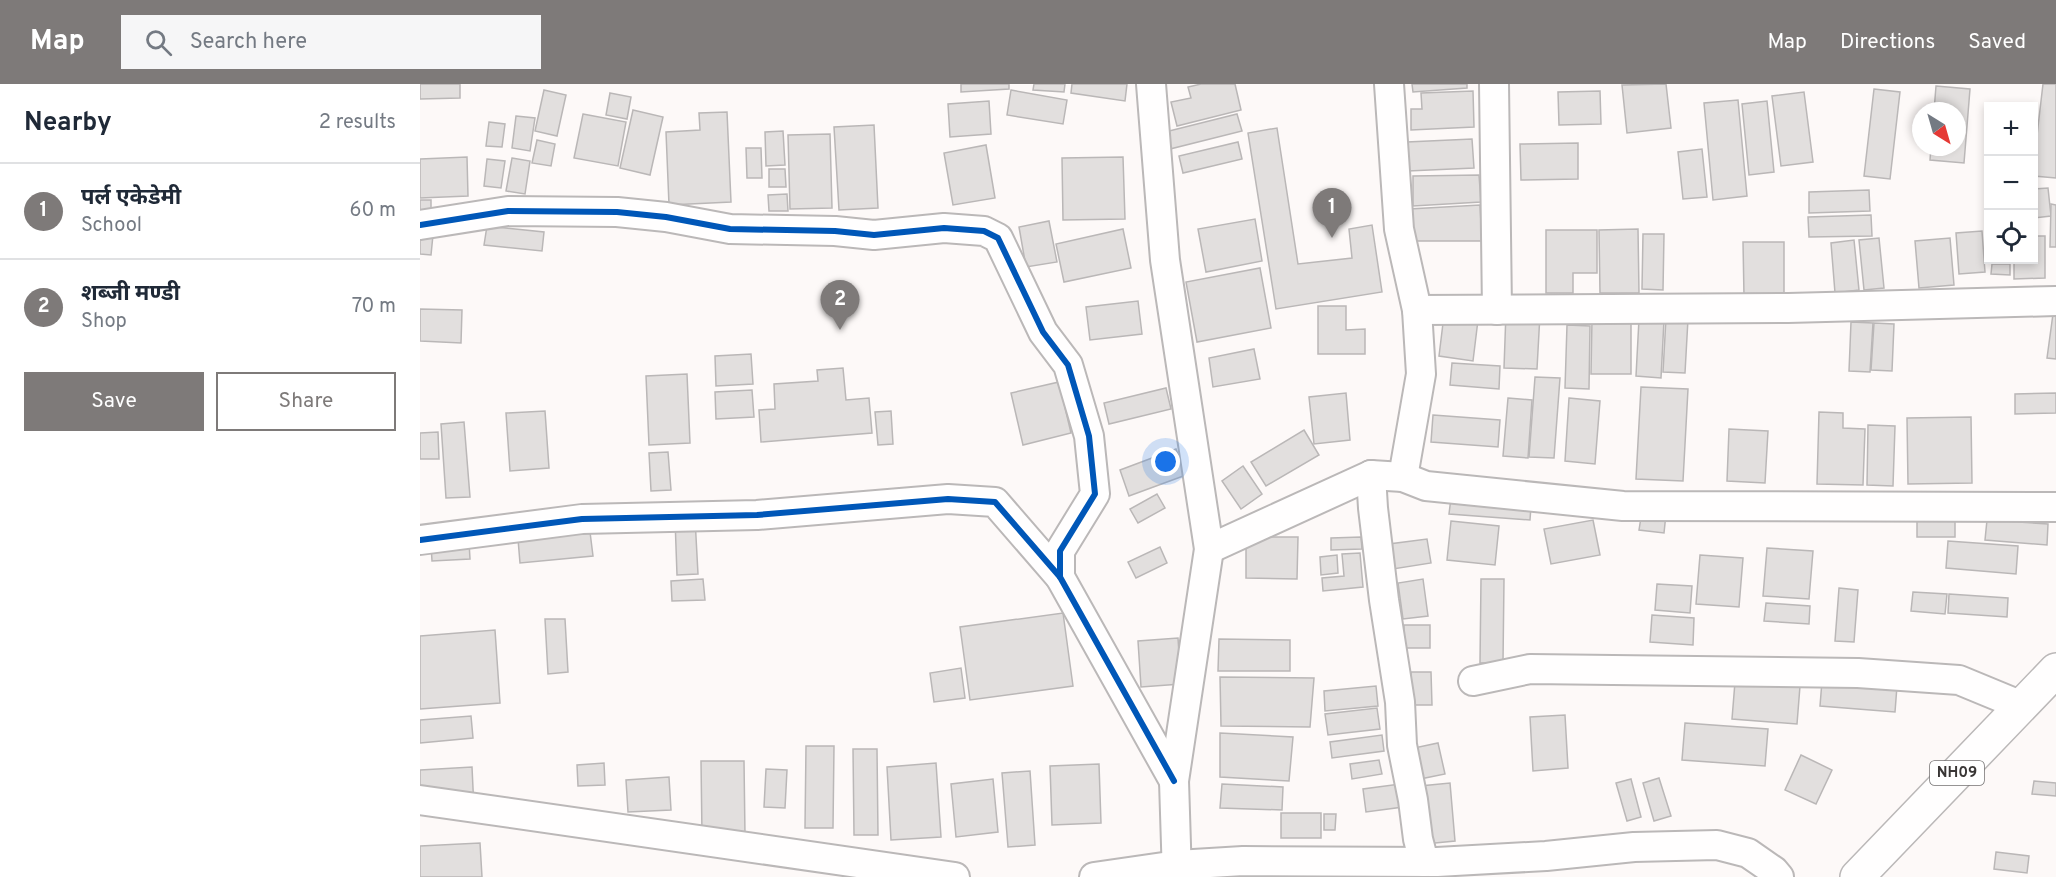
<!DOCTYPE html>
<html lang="en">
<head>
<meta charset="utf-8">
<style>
	body { margin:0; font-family:Overpass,"Noto Sans Devanagari",sans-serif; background:#f6f6f7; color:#1f2937 }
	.controls { position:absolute; right:18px; top:18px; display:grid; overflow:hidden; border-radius:0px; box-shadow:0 3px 9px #0003 }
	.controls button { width:54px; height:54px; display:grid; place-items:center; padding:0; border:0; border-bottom:2px solid #e0e1e3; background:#fff; color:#1f2937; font:30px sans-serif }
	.compass { position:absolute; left:1492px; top:18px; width:54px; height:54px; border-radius:50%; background:#fff; box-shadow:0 3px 9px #0003; rotate:143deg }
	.you { position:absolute; left:746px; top:378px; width:21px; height:21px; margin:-15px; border:4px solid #fff; border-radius:50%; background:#1a73e8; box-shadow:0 0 0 9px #1a73e833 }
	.badge { display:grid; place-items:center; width:39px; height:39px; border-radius:50%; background:#7e7a79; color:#fff; font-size:20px; font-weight:700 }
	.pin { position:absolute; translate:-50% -50px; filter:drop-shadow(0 2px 3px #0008) }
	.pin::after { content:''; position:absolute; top:32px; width:21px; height:18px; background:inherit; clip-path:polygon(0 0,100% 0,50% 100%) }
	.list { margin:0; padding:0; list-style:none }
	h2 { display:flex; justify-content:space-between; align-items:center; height:78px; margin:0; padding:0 24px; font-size:26px }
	h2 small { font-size:20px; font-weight:400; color:#747a83 }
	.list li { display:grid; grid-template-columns:39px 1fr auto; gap:18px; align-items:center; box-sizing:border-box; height:96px; padding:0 24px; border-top:2px solid #e0e1e3 }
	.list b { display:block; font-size:22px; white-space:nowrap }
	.list p { margin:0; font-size:20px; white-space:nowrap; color:#747a83 }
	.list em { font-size:20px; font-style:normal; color:#747a83 }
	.actions { display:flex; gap:12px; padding:18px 24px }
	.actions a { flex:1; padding:14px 0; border:2px solid #7e7a79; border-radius:0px; text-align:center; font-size:21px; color:#7e7a79 }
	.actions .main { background:#7e7a79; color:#fff }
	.icon { flex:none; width:33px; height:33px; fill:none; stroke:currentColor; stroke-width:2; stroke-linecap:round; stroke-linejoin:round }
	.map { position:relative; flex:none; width:1636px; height:793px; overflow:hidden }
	header { display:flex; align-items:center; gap:36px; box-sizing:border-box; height:84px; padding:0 30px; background:#7e7a79; color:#fff }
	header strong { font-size:28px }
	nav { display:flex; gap:33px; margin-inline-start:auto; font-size:21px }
	.search { width:420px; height:54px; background:#f6f6f7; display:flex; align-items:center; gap:15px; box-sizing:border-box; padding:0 21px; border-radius:0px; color:#747a83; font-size:22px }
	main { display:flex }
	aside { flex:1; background:#fff }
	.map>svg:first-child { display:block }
	.building { fill:#e2dfde; stroke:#bab7b7; stroke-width:1.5 }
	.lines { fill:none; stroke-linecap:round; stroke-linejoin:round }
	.street-casing { stroke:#bbb8b8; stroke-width:32 }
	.primary-casing { stroke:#bbb8b8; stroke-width:36 }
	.street { stroke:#fffefe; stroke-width:28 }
	.primary { stroke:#fffefe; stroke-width:33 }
	.cycleway-casing { stroke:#fff; stroke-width:10 }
	.cycleway { stroke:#0057b8; stroke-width:6 }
	.labels { text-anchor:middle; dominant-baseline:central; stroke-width:4.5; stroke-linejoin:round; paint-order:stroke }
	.shield { fill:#fff; stroke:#747272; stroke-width:1.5 }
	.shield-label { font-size:15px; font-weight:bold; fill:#393635 }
</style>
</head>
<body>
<header>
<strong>Map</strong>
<div class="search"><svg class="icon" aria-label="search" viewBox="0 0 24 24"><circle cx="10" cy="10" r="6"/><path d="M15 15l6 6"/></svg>Search here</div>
<nav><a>Map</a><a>Directions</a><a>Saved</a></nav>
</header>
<main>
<aside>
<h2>Nearby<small>2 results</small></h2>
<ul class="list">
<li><span class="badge">1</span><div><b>पर्ल एकेडेमी</b><p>School</p></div><em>60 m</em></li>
<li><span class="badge">2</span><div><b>शब्जी मण्डी</b><p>Shop</p></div><em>70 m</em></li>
</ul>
<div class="actions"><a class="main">Save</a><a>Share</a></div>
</aside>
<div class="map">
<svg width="1636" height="793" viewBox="0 0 1636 793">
	<rect width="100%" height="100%" fill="#fdf9f8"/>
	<g class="building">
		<polygon points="0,0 40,0 40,14 0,15"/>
		<polygon points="541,0 589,0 589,5 541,8"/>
		<polygon points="614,0 645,0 644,8 613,6"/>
		<polygon points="652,0 707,0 705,17 651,9"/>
		<polygon points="781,0 815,0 821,26 757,42 751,18 771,14 768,3"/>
		<polygon points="992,0 1047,0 1047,4 993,8"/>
		<polygon points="1246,0 1251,44 1207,49 1202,1"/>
		<polygon points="1623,0 1636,0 1636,94 1614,92 1614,77"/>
		<polygon points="1516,2 1550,5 1544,79 1510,76 1511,63 1537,63 1537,27 1514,27"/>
		<polygon points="1454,5 1480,8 1470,95 1444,92"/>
		<polygon points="124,6 146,11 137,52 115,47"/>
		<polygon points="591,6 647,16 643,40 587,31"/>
		<polygon points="1053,7 1054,43 991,46 991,25 1002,25 1001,9"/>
		<polygon points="1180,7 1181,40 1139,41 1138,8"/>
		<polygon points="1384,8 1393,78 1361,82 1352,12"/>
		<polygon points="190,9 211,13 207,35 186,31"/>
		<polygon points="1318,16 1327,112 1293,116 1284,19"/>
		<polygon points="569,17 571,50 530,53 528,20"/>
		<polygon points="1347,17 1354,88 1329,91 1322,20"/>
		<polygon points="213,26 243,33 230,91 200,84"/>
		<polygon points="307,28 311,118 249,121 246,48 280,46 279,29"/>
		<polygon points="163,30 206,38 198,82 154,74"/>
		<polygon points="817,30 822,47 750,65 745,48"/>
		<polygon points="96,32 115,34 110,67 92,64"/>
		<polygon points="69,38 85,40 82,63 66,62"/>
		<polygon points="454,41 458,124 419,126 414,43"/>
		<polygon points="857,44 878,180 932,174 929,145 952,141 962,208 856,225 828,49"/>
		<polygon points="363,47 365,81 346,82 345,48"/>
		<polygon points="410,50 412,124 370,125 368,51"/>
		<polygon points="1052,55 1054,84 988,87 987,58"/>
		<polygon points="117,56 135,60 131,82 112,79"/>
		<polygon points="818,58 822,75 763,89 759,72"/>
		<polygon points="1158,59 1158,95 1101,96 1100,60"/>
		<polygon points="566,61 575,114 533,121 524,69"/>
		<polygon points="326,64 341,64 342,94 327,94"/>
		<polygon points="1282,65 1287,113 1263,115 1258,68"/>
		<polygon points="47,73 48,112 0,114 0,75"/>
		<polygon points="703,73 705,135 643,136 642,74"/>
		<polygon points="92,74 110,77 105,110 86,107"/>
		<polygon points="67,75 85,77 81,104 64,102"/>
		<polygon points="349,85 365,85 366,103 349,103"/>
		<polygon points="1059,91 1061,118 993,122 993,92"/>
		<polygon points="1628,104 1631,132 1614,134 1614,105"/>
		<polygon points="1449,106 1450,127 1389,129 1389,108"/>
		<polygon points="367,110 368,127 349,127 348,111"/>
		<rect x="0" y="116" width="11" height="22"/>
		<polygon points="1631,120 1636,121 1636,163 1630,163"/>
		<polygon points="1060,121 1062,157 991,157 989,125"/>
		<polygon points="1451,131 1452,152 1389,153 1388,133"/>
		<polygon points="835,135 842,177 786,188 778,145"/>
		<polygon points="629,137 637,178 606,183 599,143"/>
		<polygon points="67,142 124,148 122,167 64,161"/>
		<polygon points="703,145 711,184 644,198 636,160"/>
		<polygon points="1218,145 1219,209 1180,209 1179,146"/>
		<polygon points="1126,146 1177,146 1177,189 1153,189 1153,209 1126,209"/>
		<polygon points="1562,147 1565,188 1539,190 1536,149"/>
		<polygon points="0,150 13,151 11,171 0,170"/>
		<polygon points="1223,150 1244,150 1243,206 1222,205"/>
		<polygon points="1614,152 1625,152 1625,194 1594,195 1594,176 1614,176"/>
		<polygon points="1459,154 1464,204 1444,206 1439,156"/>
		<polygon points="1530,154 1534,201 1499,204 1495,157"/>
		<polygon points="1434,156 1439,206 1415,209 1411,159"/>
		<polygon points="1323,158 1364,158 1364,211 1324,212"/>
		<polygon points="1572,180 1590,180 1590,191 1571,190"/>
		<polygon points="840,184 851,244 777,258 766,198"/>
		<polygon points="718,217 722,250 670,256 666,223"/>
		<polygon points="898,222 926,222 926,246 945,245 945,270 898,270"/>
		<polygon points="0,225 42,226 41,259 0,257"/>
		<polygon points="1086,228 1120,230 1117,285 1084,284"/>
		<polygon points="1633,230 1636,231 1636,275 1627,274"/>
		<polygon points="1024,231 1058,236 1053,277 1019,272"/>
		<polygon points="1246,234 1268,235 1265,289 1243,288"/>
		<polygon points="1172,235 1211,236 1211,290 1171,290"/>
		<polygon points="1219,235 1244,236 1241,294 1216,292"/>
		<polygon points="1431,238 1453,239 1450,288 1429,287"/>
		<polygon points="1454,239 1474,240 1472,287 1451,286"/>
		<polygon points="1147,241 1170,242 1169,305 1145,304"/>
		<polygon points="834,265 840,295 793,303 789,274"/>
		<polygon points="331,270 333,300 296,302 295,272"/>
		<polygon points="1032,279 1080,282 1079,305 1030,301"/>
		<polygon points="423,284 426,316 449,314 452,349 341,358 339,326 355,325 354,300 398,297 397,286"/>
		<polygon points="267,290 270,359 229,361 226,292"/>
		<polygon points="1115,293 1140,294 1134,374 1109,373"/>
		<polygon points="639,298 651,349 603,361 591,309"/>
		<polygon points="1221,303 1268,305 1263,397 1216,395"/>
		<polygon points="746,304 751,325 689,340 684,319"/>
		<polygon points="332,306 334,333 296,335 295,308"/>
		<polygon points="926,309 930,356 894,360 889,313"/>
		<polygon points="1636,309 1636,329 1595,330 1595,310"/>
		<polygon points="1088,314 1112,316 1108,374 1083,372"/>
		<polygon points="1149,314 1180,317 1175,380 1145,377"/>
		<polygon points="125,327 129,384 90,387 86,329"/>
		<polygon points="471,327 473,360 458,361 455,328"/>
		<polygon points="1399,328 1423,329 1423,344 1445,345 1443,401 1397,400"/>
		<polygon points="1013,331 1080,336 1078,363 1011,358"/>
		<polygon points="1551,333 1552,399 1488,400 1487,334"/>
		<polygon points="44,338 50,413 26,414 21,340"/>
		<polygon points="1448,341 1475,342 1473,402 1447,401"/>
		<polygon points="1309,345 1348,347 1345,399 1307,397"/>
		<polygon points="884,346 899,371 846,402 831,378"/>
		<polygon points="18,348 19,375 0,375 0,349"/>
		<polygon points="756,365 766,391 709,412 700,386"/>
		<polygon points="248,368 251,406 231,407 229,369"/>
		<polygon points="823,382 842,410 821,425 802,397"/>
		<polygon points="737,410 745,424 718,439 710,425"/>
		<polygon points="1031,414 1111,422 1110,436 1029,430"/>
		<polygon points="1222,427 1246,430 1244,449 1219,446"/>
		<polygon points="275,434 278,490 257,491 255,435"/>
		<polygon points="1173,436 1180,471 1131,480 1124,445"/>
		<polygon points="1567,436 1628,440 1627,461 1565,456"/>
		<polygon points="1031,437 1079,442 1075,481 1027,476"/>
		<rect x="1497" y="437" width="38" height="16"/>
		<polygon points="170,448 173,472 100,479 98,455"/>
		<polygon points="826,453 878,453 877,495 826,494"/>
		<polygon points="941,453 942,465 911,466 911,454"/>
		<polygon points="1007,455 1011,479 973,485 969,460"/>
		<polygon points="1528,457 1598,462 1596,490 1526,484"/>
		<polygon points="49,458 50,475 12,477 11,461"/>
		<polygon points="740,463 747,479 716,494 708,478"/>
		<polygon points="1347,464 1393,467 1389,515 1343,512"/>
		<polygon points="940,469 943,503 903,507 902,494 924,492 922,470"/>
		<polygon points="917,471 918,489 901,491 900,473"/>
		<polygon points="1280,471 1323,474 1319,523 1276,520"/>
		<polygon points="283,495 285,516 252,517 251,497"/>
		<polygon points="1003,495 1008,532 983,535 978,499"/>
		<polygon points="1061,495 1084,495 1083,579 1060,579"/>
		<polygon points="1237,500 1272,502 1270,529 1235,526"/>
		<polygon points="1419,504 1438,506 1434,558 1415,557"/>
		<polygon points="1493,508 1527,510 1525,530 1491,527"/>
		<polygon points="1529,510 1588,514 1587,533 1528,529"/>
		<polygon points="1346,519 1390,522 1389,540 1344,537"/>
		<polygon points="643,529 653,602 550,616 540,543"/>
		<polygon points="1232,531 1274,534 1273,561 1230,558"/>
		<polygon points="125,535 145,535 148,588 128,590"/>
		<polygon points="984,541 1010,541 1010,564 983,564"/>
		<polygon points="75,546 80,619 0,625 0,552"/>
		<polygon points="758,554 761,600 721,603 718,557"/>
		<polygon points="799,555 870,556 870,587 798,587"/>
		<polygon points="541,584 545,614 514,618 510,589"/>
		<polygon points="991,588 1011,588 1012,621 991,621"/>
		<polygon points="800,593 894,594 890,643 801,642"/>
		<polygon points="1402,597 1477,602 1475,628 1400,622"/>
		<polygon points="1315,598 1380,602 1377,640 1312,635"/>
		<polygon points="956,602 958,622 905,627 904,607"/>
		<polygon points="957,624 960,645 908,651 905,630"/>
		<polygon points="1145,631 1148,684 1113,687 1110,633"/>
		<polygon points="51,632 53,654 0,659 0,636"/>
		<polygon points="1265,639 1348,645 1345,682 1262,676"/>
		<polygon points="800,649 873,653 869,697 800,693"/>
		<polygon points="962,651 964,667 912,674 910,658"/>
		<polygon points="1018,659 1025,690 1000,695 994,664"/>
		<polygon points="386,662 414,662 413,744 385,744"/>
		<polygon points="433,665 457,665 458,751 434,751"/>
		<polygon points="1381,671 1412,686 1396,720 1365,706"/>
		<polygon points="959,676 962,690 932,695 930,680"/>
		<polygon points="281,677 324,677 325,751 282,751"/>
		<polygon points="184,679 185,701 158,702 157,681"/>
		<polygon points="516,679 521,753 471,756 467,683"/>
		<polygon points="679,680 681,739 632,741 630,682"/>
		<polygon points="52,683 54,725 0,728 0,686"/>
		<polygon points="346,685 367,686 365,724 344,723"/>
		<polygon points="610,687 615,761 588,763 582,689"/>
		<polygon points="249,693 251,726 208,728 206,696"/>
		<polygon points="1239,694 1251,732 1234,737 1223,699"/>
		<polygon points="573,695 578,748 536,753 531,700"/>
		<polygon points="1211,695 1221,733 1207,737 1196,699"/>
		<polygon points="1614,697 1636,699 1636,712 1612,710"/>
		<polygon points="1030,699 1035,757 1005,760 1000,702"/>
		<polygon points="802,700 863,703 862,726 800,724"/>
		<polygon points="980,700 983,723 946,728 943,705"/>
		<rect x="861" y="729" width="40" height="25"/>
		<polygon points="904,730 916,730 915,746 904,746"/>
		<polygon points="60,759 62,793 0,793 0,762"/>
		<polygon points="1576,768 1609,772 1607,789 1574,785"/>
	</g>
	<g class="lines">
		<defs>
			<g id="street">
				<polyline points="731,0 745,176 789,465 754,697 757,793"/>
				<polyline points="969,0 979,145 997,226 1001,290 983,393"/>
				<polyline points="1074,0 1077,226"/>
				<polyline points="0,141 88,127 197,128 246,133 310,145 415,147 454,151 524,144 564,147 578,154 623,248 648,281 669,352 675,410 640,467 640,493"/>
				<polyline points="997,226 1368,224 1636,217"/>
				<polyline points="951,391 953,424 964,516 980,618 982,661 993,716 998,755 1004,778"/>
				<polyline points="0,456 162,435 337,431 528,415 575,418 640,493 754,697"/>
				<polyline points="789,465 951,391 983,393 1006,402 1203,422 1636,423"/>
				<polyline points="1053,597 1110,585 1438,589 1539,596 1602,622"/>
				<polyline points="0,716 535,793"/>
				<polyline points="674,793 757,781 823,777 1017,778 1126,772 1214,763 1297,761 1328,769 1354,787 1359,793"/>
			</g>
			<polyline id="primary" points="1437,793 1636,586"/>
		</defs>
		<use href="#street" class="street-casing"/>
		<use href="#primary" class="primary-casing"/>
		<use href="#street" class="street"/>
		<use href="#primary" class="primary"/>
		<defs>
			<g id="cycleway">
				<polyline points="0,141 88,127 197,128 246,133 310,145 415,147 454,151 524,144 564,147 578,154 623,248 648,281 669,352 675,410 640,467 640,493"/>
				<polyline points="0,456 162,435 337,431 528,415 575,418 640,493 754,697"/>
			</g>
		</defs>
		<use href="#cycleway" class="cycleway-casing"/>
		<use href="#cycleway" class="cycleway"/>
	</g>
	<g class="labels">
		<rect class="shield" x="1510" y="677" width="54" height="24" rx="4.5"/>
		<g class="shield-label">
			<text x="1537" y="689">NH09</text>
		</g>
	</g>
</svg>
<div class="controls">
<button>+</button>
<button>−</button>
<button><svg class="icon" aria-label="locate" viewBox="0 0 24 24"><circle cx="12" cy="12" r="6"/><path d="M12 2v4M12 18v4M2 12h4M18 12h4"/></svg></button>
</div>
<svg class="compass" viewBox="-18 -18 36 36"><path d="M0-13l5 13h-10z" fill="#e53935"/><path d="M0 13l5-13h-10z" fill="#747a83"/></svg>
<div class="you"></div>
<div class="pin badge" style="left:912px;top:154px">1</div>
<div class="pin badge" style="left:420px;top:246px">2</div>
</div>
</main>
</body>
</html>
